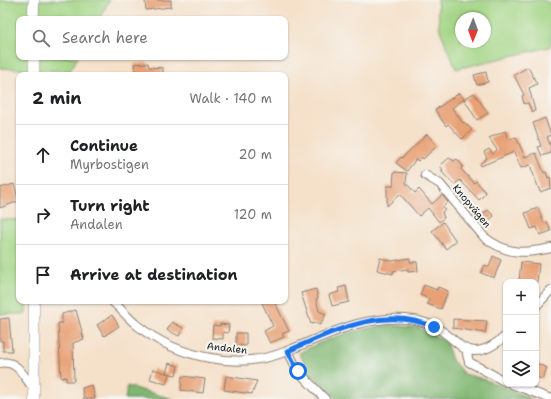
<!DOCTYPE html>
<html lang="en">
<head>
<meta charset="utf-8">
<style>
	body { margin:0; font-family:"Shantell Sans",sans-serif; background:#f6f6f6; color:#202124 }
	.controls { position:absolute; right:12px; bottom:12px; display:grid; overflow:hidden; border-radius:8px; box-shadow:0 1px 3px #0004 }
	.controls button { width:36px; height:36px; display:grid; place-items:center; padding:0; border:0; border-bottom:1px solid #e0e0e0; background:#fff; color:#202124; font:20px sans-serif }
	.compass { position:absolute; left:455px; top:12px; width:36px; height:36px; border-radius:50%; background:#fff; box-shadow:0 1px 3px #0004; rotate:181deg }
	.stop { position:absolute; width:12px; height:12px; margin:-9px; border:3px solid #1a73e8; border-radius:50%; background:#fff }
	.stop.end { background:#1a73e8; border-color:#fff; box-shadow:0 1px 4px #0008 }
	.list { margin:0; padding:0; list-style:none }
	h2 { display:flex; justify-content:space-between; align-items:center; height:52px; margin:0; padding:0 16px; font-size:17px }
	h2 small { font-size:13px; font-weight:400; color:#757577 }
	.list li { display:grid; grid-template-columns:26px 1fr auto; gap:12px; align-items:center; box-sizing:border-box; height:60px; padding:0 16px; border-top:1px solid #e0e0e0 }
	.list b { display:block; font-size:15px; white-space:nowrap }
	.list p { margin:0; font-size:13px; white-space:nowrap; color:#757577 }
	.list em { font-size:13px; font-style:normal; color:#757577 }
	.icon { flex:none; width:22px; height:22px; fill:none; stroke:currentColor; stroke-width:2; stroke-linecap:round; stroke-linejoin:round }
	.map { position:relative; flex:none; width:551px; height:399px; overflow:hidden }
	.search { position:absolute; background:#fff; box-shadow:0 1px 3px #0004; left:16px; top:16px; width:272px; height:44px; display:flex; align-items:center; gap:10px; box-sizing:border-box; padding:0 14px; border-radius:8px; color:#757577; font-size:15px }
	.panel { position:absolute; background:#fff; box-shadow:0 1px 3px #0004; left:16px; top:72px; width:272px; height:232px; border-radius:8px }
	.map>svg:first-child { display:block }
	.green { fill:#a1d483; stroke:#5e7850; fill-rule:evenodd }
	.forest { fill:#80b671; stroke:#4e6946 }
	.building { fill:#e8a075 }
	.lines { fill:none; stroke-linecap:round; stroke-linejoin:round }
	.street-casing { stroke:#887e73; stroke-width:10 }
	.secondary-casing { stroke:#887e73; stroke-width:12 }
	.street { stroke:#fff; stroke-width:8 }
	.secondary { stroke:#fff; stroke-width:11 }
	.route { stroke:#1a73e8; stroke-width:5 }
	.labels { text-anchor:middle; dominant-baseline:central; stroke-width:4; stroke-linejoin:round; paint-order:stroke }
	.street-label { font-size:10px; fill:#1c1c1c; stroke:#f6f6f2 }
</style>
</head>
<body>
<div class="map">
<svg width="551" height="399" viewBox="0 0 551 399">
	<rect width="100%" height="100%" fill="#f6f6f2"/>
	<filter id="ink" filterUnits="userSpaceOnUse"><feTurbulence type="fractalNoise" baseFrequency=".025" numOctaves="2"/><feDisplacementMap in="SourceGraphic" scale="8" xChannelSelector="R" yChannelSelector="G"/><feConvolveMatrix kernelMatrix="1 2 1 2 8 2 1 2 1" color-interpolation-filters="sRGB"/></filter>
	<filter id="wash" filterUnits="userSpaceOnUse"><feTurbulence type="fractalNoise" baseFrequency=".012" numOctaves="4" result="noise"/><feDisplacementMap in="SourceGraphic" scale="16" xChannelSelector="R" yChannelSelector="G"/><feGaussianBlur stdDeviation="0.9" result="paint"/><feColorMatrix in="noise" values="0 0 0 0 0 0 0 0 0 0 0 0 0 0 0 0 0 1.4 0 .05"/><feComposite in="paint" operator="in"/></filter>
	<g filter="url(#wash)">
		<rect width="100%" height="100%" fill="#f5e1ca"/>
		<g class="green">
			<polygon points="0,0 109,0 109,1 99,19 19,19 19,57 78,57 70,71 0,68"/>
			<path d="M 437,0 L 544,0 L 551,4 L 551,43 L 549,47 L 456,69 L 440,30 ZM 461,18 L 485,18 L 485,42 L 461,42 Z"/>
			<polygon points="0,219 19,220 19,301 26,301 26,314 0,314"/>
		</g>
		<g class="forest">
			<path d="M 390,325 L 420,328 L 446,342 L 452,360 L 464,374 C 486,378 511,391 532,399 L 336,399 L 311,374 L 299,353 C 329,337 356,329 390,325 Z"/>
			<polygon points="127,386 173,399 125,399"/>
		</g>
		<g id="blocks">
			<g class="building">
				<polygon points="145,0 171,0 171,7 146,10"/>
				<polygon points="148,63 149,67 163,68 163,75 135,75 134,64"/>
				<polygon points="528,67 537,84 529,88 535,111 532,112 528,103 524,104 522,96 524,95 514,75"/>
				<polygon points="486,72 488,82 477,85 474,75"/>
				<polygon points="459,93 464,99 452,108 463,123 464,122 472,130 462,139 448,124 446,126 435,110"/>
				<polygon points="474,93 488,113 477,120 464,99"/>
				<polygon points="545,118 551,135 547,137 551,147 551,153 542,156 538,147 541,146 533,123"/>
				<polygon points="505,131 508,140 516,137 525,157 536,153 544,173 546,172 548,178 550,177 551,188 540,192 530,165 521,168 514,152 481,166 480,164 487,158 484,152 489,149 493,154 497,150 489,138"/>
				<polygon points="427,134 437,146 423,159 422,157 418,161 416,159 407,171 396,163 401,157 402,158"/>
				<polygon points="449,158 454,161 457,159 463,166 461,169 474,183 476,181 486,193 479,200 460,180 454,185 441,171 443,170 440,166"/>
				<polygon points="394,172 407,173 406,183 415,193 419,189 432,204 442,195 448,202 443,207 445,210 442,212 444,218 439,222 428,208 419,216 400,194 387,206 387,186 393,186"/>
				<polygon points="14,184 19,201 0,208 0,188"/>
				<polygon points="538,208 544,223 547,222 551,231 540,235 537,227 531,229 525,213"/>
				<polygon points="488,210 494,216 487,222 481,216"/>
				<polygon points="443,222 456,241 446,249 432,231"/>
				<polygon points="493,256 501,260 494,278 481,273 485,265 489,267"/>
				<polygon points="380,258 392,261 410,258 410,262 417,262 418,271 408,272 408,269 393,271 393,274 377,270"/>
				<polygon points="521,262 539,264 537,282 519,281"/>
				<polygon points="424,285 437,290 438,287 448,291 441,309 427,304 429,299 420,295"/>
				<polygon points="346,286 349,302 332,306 329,295 339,292 338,288"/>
				<polygon points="316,289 318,298 316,299 319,311 326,314 320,325 315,323 311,324 301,293"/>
				<polygon points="267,301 274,301 289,331 282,334 284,337 270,343 264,331 273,326 262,303"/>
				<polygon points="76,310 84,339 73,343 74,381 66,381 66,377 61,378 58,323 62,323 62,314"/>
				<polygon points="112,315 119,326 104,336 97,325"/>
				<polygon points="9,318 12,351 3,351 3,341 0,341 0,319"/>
				<polygon points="453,319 487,321 485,333 453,328"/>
				<polygon points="172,322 183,328 179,336 167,330"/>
				<polygon points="220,324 229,325 228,333 223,332 223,339 212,338 213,325 220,326"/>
				<polygon points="236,333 246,333 246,346 236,345"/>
				<polygon points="169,363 178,366 176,375 166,373"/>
				<polygon points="536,363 547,368 542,379 536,377"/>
				<polygon points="153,369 169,374 166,384 150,379"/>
				<polygon points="182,376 205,379 203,393 181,390"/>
				<polygon points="226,376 257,381 252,394 224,390"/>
				<polygon points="92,385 95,399 84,399 82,388"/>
			</g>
		</g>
	</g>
	<g filter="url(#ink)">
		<use href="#blocks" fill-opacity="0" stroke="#887e73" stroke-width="1"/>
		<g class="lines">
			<defs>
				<g id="street">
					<path d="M 425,175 L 440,184 L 484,237 C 507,255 524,254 551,248"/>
					<path d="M 112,301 C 121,309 129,319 138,326 C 178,358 240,371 287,351 C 328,335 360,316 406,319 C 422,320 438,327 450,337 C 454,340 458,344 462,347 C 478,357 493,346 506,336"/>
					<polyline points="536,306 551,290"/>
					<polyline points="469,350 467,354 469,362 506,382"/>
					<polyline points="288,351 298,371 325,399"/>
					<path d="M 0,363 C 16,360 22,373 30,384 L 35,385"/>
					<polyline points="512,384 551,399"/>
				</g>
				<g id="secondary">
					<polyline points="33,19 34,0"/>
					<polyline points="34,57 34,75"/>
					<polyline points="34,301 34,399"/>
				</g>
			</defs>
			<use href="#street" class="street-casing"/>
			<use href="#secondary" class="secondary-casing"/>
			<use href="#street" class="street"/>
			<use href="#secondary" class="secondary"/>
		</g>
	</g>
	<g class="lines" filter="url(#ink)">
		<path class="route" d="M 298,371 L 288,351 C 334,331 384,305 434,327"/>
	</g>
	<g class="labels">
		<g class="street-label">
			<text transform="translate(472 206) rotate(50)">Knopvägen</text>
			<text transform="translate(227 348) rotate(6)">Andalen</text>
		</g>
	</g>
</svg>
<div class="controls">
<button>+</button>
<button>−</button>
<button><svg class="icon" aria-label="layers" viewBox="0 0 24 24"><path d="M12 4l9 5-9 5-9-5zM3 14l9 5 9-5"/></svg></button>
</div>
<svg class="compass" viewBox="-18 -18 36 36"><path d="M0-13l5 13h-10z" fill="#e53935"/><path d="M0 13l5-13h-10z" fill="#757577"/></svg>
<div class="stop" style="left:298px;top:371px"></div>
<div class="stop end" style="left:434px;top:327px"></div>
<div class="search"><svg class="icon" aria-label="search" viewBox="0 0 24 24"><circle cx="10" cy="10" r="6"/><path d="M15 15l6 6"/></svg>Search here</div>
<section class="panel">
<h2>2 min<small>Walk · 140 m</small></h2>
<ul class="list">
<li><svg class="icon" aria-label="ahead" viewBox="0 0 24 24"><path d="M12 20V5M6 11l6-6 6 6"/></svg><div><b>Continue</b><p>Myrbostigen</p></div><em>20 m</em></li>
<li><svg class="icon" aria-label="right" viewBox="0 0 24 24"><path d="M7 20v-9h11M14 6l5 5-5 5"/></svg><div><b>Turn right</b><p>Andalen</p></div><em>120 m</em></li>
<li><svg class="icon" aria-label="arrive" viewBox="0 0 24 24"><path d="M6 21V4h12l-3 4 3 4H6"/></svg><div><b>Arrive at destination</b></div></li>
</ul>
</section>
</div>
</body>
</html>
